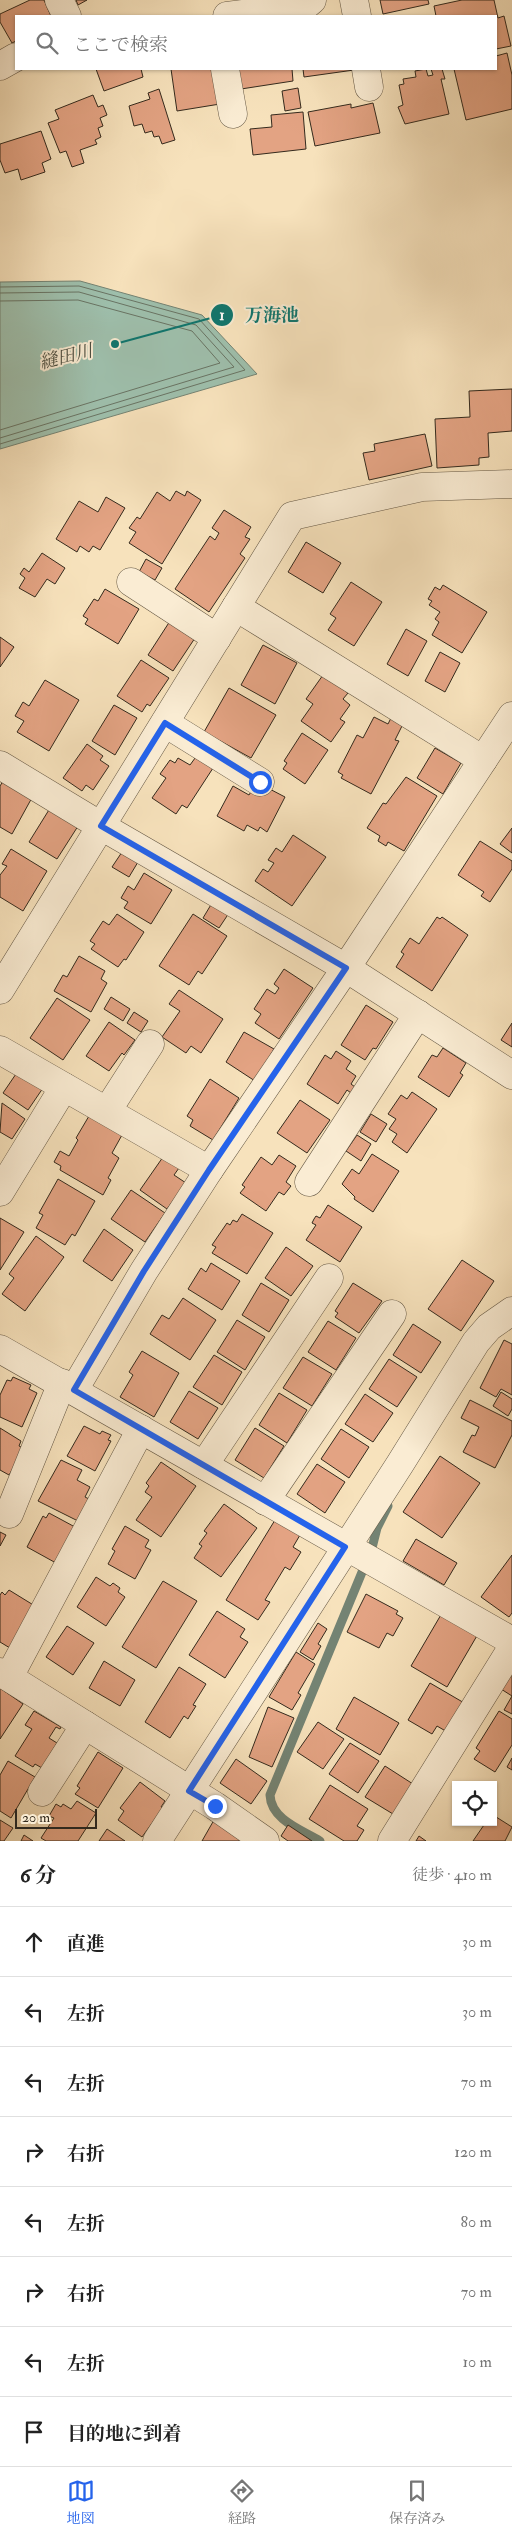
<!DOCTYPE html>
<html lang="ja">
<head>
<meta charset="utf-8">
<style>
	body { margin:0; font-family:"IM FELL Double Pica","Noto Serif JP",serif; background:#f6f6f6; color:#222 }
	.controls { position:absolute; right:15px; bottom:15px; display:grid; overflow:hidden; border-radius:0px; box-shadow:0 1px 4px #0004 }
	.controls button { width:45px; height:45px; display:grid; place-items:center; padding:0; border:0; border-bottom:1px solid #e0e0e0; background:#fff; color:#222; font:25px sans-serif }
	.scale { position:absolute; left:15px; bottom:12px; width:82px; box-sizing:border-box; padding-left:5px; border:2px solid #342a1d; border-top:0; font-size:14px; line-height:18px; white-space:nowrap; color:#342a1d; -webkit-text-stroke:4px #faecd3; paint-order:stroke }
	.stop { position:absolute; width:15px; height:15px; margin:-11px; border:4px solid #2563eb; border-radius:50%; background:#fff }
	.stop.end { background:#2563eb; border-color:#fff; box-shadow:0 1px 5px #0008 }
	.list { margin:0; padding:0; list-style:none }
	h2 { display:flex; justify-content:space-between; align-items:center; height:65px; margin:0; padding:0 20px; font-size:21px }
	h2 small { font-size:16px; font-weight:400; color:#767676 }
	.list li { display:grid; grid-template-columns:32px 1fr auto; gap:15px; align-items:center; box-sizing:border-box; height:70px; padding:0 20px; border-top:1px solid #e0e0e0 }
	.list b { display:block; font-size:19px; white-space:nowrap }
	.list em { font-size:16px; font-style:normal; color:#767676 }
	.icon { flex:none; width:28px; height:28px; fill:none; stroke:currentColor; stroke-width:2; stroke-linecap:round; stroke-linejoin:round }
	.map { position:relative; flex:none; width:512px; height:1841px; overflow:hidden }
	.search { position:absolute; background:#fff; box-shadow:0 1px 4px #0004; left:15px; right:15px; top:15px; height:55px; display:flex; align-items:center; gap:12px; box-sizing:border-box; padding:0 18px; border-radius:0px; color:#767676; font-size:19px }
	.sheet { height:625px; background:#fff }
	nav { display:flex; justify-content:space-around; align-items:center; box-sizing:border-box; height:70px; border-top:1px solid #e0e0e0; background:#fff; font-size:14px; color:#767676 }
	nav a { display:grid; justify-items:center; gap:2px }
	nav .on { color:#2563eb }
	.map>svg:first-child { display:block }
	.water { fill:#9ebfac; stroke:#748373 }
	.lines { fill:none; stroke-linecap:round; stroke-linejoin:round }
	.shore { stroke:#697464; stroke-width:1 }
	.stream { stroke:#748373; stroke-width:9 }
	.building { fill:#e3a383; stroke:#342a1d }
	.minor-casing { stroke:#655845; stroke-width:29 }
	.minor { stroke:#faecd3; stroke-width:28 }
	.route { stroke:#2563eb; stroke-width:6 }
	.labels { text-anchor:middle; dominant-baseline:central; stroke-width:4; stroke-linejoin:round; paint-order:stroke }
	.water-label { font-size:18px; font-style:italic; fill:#4e4f41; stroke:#faecd3 }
	.leader { fill:none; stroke:#0f766e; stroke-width:2 }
	.callout-dot { fill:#0f766e; stroke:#faecd3; stroke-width:2 }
	.mark-label { font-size:15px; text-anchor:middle; font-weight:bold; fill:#fff }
	.callout-label { font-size:18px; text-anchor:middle; font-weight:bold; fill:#0f766e; stroke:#faecd3; stroke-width:4; stroke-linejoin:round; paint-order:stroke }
</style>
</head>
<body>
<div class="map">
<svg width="512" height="1841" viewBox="0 0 512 1841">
	<rect width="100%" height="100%" fill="#f7e2bc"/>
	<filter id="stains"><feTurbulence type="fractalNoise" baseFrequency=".004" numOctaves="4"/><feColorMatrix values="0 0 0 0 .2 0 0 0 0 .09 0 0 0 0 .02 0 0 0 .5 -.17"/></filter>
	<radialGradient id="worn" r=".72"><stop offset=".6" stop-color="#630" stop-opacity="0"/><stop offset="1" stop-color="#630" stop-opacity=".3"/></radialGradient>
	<polygon class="water" points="80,281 202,315 257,374 0,449 0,282"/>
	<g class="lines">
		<g class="shore">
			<polyline points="0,287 79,286 199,319 245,370 0,444"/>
			<polyline points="0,293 79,292 196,325 234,367 0,438"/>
			<polyline points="0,301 78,300 192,331 220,363 0,430"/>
		</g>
		<path class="stream" d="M 320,1841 C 302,1830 271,1820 270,1795 L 372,1548 L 377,1528 L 388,1506"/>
	</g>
	<g class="building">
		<polygon points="30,0 44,0 51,16 16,16 16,41 12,43 0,22 0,14"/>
		<polygon points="76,0 87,0 78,5"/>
		<polygon points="380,0 428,0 429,4 383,14"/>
		<polygon points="462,0 494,0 498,18 504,16 511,46 496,49 496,16 436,16 434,6"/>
		<polygon points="507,53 512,75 512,109 466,120 454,69 496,69 496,56"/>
		<polygon points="96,69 141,69 143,77 104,91"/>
		<polygon points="171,69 215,69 220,104 177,111"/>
		<polygon points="238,69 292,69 293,81 241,89"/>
		<polygon points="303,69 354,69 354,70 304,77"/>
		<polygon points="426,69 428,76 433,75 431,69 442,69 445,79 441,79 449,114 405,124 398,107 403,105 399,85 404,84 403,79 416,77 415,71"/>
		<polygon points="298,88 301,108 285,111 282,91"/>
		<polygon points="159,89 175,140 162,144 159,136 154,137 152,131 145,133 142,124 134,126 129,106 150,99 148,93"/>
		<polygon points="93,95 98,107 103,105 107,115 100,118 103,126 98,128 101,137 95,140 97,144 80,150 84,163 72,167 66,151 60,153 48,123 59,119 55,110"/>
		<polygon points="373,103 380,133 315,146 308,112 351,104 351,108"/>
		<polygon points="303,112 306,149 253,155 250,129 272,127 271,115"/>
		<polygon points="41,131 51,159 42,163 45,172 21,180 18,169 5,173 0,160 0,144"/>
		<polygon points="512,389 512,431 488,433 489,457 479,458 479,465 437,468 435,419 470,417 469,391"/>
		<polygon points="425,434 432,466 369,480 363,453 375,451 374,444"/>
		<polygon points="176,491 185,496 187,491 201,500 162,564 129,543 136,532 129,528 137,517 140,519 157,492 170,501"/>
		<polygon points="106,497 125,508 100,550 93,546 89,552 80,546 77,552 56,539 79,501 98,512"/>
		<polygon points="224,510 251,527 245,537 250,539 240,554 245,558 209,612 175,589 210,536 215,540 219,533 212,528"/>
		<polygon points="306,542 341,563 323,593 288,572"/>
		<polygon points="42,553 65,568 55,584 47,579 35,597 19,588 25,578 20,574 24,568 29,572"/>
		<polygon points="146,559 162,568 155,580 139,572"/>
		<polygon points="351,582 382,602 354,646 328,630 336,618 330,614"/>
		<polygon points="443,585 487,612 462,653 432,635 439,622 435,619 440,612 429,605 432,601 428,599 435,587 440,590"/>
		<polygon points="105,589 139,609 118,644 85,624 88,619 83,616 94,599 98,601"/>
		<polygon points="170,621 195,638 173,671 148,655"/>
		<polygon points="406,629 427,641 408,676 387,664"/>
		<polygon points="0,637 14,647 0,667"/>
		<polygon points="263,645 297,663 275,704 241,685"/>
		<polygon points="440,652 460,663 445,692 425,681"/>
		<polygon points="141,660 169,678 150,706 147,704 142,712 117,696"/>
		<polygon points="323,675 348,693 343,699 350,705 340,719 345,722 331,742 301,721 313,704 306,699"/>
		<polygon points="45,680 79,700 49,751 17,732 24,721 15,716 23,702 29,706"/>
		<polygon points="229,688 276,715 251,758 204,732"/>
		<polygon points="114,705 137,718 115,755 92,741"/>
		<polygon points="374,717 388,724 391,718 403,724 395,740 399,741 371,794 341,778 343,775 338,772 357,735 363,738"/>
		<polygon points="302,733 328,750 305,784 283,769 287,763 284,761"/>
		<polygon points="87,744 103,756 100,760 109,766 93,790 86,785 82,791 63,778"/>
		<polygon points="435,748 461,763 443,794 417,778"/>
		<polygon points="198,754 215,765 187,808 182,805 176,814 152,798 166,778 160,774 170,760 175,763 178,758 190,765"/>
		<polygon points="406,777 437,796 404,851 388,842 386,846 378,841 380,836 367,828 383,803 386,804"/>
		<polygon points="5,778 34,794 12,834 0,827 0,786"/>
		<polygon points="262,785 285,797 267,832 260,827 258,831 247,825 244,831 217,816 233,786 249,795 252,790"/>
		<polygon points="52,805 80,823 57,859 29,842"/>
		<polygon points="512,828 512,853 500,844"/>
		<polygon points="293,835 326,857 292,906 255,881 263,869 268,872 274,863 268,860 276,848 282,852"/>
		<polygon points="480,841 512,861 512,869 490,902 481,896 484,892 458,875"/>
		<polygon points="11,849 47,871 23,911 0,897 0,875 7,866 2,864"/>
		<polygon points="122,852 138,862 129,877 112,867"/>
		<polygon points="144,873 172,890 151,924 124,908 128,902 121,898 128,886 134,890"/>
		<polygon points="212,903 229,913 219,928 203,918"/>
		<polygon points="117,914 144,932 126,960 124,959 118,967 91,949 95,944 90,941 103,921 109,925"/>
		<polygon points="193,914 227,936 202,974 198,971 189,985 159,966"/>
		<polygon points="437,917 440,919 442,917 468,935 432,991 396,967 404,954 401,952 410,938 419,944"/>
		<polygon points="79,956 105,971 101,979 107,983 91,1012 54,991 63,975 67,977"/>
		<polygon points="284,969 313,988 279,1039 255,1023 261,1014 254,1009 267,989 275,994 279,988 274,984"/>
		<polygon points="179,990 223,1019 201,1053 191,1046 186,1053 162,1037 180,1011 169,1004"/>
		<polygon points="111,997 130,1009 123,1021 104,1009"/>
		<polygon points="57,998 90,1020 63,1060 30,1038"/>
		<polygon points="366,1005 393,1022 376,1049 373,1048 365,1060 341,1045"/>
		<polygon points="134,1012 148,1021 141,1032 127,1023"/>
		<polygon points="109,1022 135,1040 124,1055 122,1053 109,1071 86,1056"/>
		<polygon points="512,1023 512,1047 501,1040"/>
		<polygon points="244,1032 274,1049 255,1081 226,1062"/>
		<polygon points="443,1048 466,1063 460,1073 463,1075 449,1097 418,1077 432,1055 437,1057"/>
		<polygon points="336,1051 351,1061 346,1069 356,1076 351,1084 355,1087 351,1093 347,1090 338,1104 307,1084 325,1055 331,1059"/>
		<polygon points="18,1071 43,1088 28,1110 3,1093"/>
		<polygon points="210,1079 239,1098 213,1140 190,1126 193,1120 187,1116"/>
		<polygon points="412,1092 437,1109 407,1153 392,1142 397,1134 389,1129 396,1119 388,1114 401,1095 407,1099"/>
		<polygon points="300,1100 330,1120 307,1153 277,1133"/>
		<polygon points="2,1103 25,1119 12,1139 0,1132"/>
		<polygon points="371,1114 387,1124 376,1142 360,1132"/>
		<polygon points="89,1116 122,1135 112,1153 119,1158 108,1178 111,1180 103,1195 60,1170 61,1166 54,1162 60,1151 69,1156 78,1140 76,1138"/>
		<polygon points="357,1135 371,1144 361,1161 346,1151"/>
		<polygon points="372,1154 399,1171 373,1212 354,1199 355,1197 342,1184 352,1169 359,1174"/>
		<polygon points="279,1155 296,1166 286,1182 291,1186 284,1195 279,1192 266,1211 240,1193 245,1187 242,1185 261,1157 272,1165"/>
		<polygon points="163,1157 179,1168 174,1175 186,1183 167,1209 140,1190"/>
		<polygon points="58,1179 95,1201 75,1236 72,1234 65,1245 36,1228 43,1215 39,1213"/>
		<polygon points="131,1190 165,1213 145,1242 111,1219"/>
		<polygon points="328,1205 362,1227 340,1262 306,1240 316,1225 312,1223 314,1219 316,1216 320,1218"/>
		<polygon points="242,1214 273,1233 247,1274 212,1253 216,1247 212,1245 227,1223 230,1225 233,1220 237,1222"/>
		<polygon points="0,1218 24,1232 0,1270"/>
		<polygon points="104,1229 133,1250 112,1281 83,1261"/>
		<polygon points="36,1236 64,1257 25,1311 2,1294 14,1278 9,1274"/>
		<polygon points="286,1247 313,1266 291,1296 265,1278"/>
		<polygon points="462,1260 494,1281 461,1331 428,1309"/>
		<polygon points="211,1263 240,1281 222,1310 188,1289 201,1268 206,1272"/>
		<polygon points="261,1283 289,1300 269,1332 242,1315"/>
		<polygon points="353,1283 382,1301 359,1333 335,1317 338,1313 335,1311"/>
		<polygon points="183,1298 216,1320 190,1360 150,1334 162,1315 169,1319"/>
		<polygon points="237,1320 265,1337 245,1370 217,1352"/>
		<polygon points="328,1321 356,1338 336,1370 308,1352"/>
		<polygon points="413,1324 441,1342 421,1373 393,1355"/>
		<polygon points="504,1340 512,1344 512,1395 501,1389 496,1397 480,1388"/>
		<polygon points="142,1351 179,1373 154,1417 120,1397 133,1375 129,1372"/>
		<polygon points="214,1355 242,1372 222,1405 193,1387"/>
		<polygon points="303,1357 332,1374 312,1406 283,1388"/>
		<polygon points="389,1359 417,1377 397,1407 369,1389"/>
		<polygon points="13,1377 31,1385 29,1389 37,1393 22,1427 0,1417 0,1395 7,1380 11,1381"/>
		<polygon points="189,1391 218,1408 198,1439 170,1422"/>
		<polygon points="501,1392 512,1399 512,1409 508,1416 493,1406"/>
		<polygon points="279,1393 307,1410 287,1443 259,1425"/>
		<polygon points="365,1394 393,1413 373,1442 345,1424"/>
		<polygon points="470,1400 512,1421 512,1435 495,1468 463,1452 472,1435 475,1436 479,1427 461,1418"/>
		<polygon points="84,1426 100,1434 102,1431 111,1435 108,1440 111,1441 95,1471 67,1456"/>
		<polygon points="0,1428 21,1441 19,1446 25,1449 9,1475 0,1470"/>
		<polygon points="255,1428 284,1446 264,1478 235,1460"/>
		<polygon points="341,1429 369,1447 349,1478 321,1459"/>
		<polygon points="440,1456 480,1483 442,1538 403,1512"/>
		<polygon points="61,1460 82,1470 77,1480 90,1487 85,1497 89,1499 78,1521 38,1501"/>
		<polygon points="161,1462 196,1486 161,1537 136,1520 152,1497 145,1492 149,1486 146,1483"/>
		<polygon points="317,1464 345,1482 325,1513 297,1494"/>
		<polygon points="224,1504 257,1528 221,1577 194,1558 202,1546 199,1544 207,1533 204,1531"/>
		<polygon points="49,1513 75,1527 56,1563 27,1547 43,1516 46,1518"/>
		<polygon points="275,1520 300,1535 293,1547 301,1552 290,1570 285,1567 265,1600 270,1602 258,1620 226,1600"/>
		<polygon points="125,1526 149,1540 145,1547 151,1550 135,1579 108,1564 115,1551 112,1549"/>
		<polygon points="0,1532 6,1535 0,1546"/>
		<polygon points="416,1539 457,1563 444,1585 403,1561"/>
		<polygon points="512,1555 512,1613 509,1617 481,1597"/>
		<polygon points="96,1577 110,1586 113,1583 120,1588 118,1592 125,1597 106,1626 77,1607"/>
		<polygon points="163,1581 197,1601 156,1668 122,1647"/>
		<polygon points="9,1590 35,1606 10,1648 0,1642 0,1595 2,1592 5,1595"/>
		<polygon points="366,1594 398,1611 396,1614 403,1618 393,1636 387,1633 379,1648 347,1632"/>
		<polygon points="217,1611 245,1629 240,1637 248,1642 225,1678 189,1655"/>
		<polygon points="442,1613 478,1634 447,1687 411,1666"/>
		<polygon points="318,1623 327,1629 318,1644 321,1646 313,1660 300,1652"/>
		<polygon points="67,1626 94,1643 73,1675 46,1657"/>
		<polygon points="296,1652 315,1664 298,1693 301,1695 292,1710 269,1697"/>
		<polygon points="104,1661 135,1680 120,1706 89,1688"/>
		<polygon points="179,1667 206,1684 193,1705 196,1706 189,1717 188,1719 184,1716 170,1738 145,1722"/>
		<polygon points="512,1670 512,1696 501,1689"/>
		<polygon points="430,1683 466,1704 449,1733 437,1726 432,1734 408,1720"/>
		<polygon points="0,1688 23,1704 0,1739"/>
		<polygon points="512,1696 512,1714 504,1710"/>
		<polygon points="354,1697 399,1723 380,1755 336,1729"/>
		<polygon points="268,1707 294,1718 272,1767 249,1757"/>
		<polygon points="34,1711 61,1727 60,1729 56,1727 49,1738 57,1743 42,1768 35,1764 33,1767 15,1756 32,1729 25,1725"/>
		<polygon points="499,1711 512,1719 512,1745 495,1772 474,1759 480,1751 476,1748"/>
		<polygon points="318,1722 344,1739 323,1769 297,1752"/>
		<polygon points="350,1743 379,1761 358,1793 329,1774"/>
		<polygon points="98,1752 123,1768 98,1808 75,1794 80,1788 77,1786"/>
		<polygon points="512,1758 512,1770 507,1767"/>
		<polygon points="236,1759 267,1781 251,1804 220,1783"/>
		<polygon points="8,1761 35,1777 11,1818 0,1811 0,1775"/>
		<polygon points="385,1766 413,1784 393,1814 365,1797"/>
		<polygon points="140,1782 165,1801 161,1807 163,1808 142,1837 118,1820 124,1811 120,1808"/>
		<polygon points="330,1785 368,1809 357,1826 364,1830 357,1841 344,1841 309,1819"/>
		<polygon points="77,1801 96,1813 78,1841 46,1841 41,1838 54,1818 49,1816 56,1804 61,1807 63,1804 71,1809"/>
		<polygon points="493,1815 512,1827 505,1841 473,1841 486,1822 493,1822"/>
		<polygon points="0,1820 13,1828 4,1841 0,1841"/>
		<polygon points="214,1820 242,1835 239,1841 202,1841"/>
		<polygon points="288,1825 312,1841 288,1841 281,1836"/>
		<polygon points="107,1829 125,1841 99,1841"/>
		<polygon points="24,1835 33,1841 21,1841"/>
		<polygon points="419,1836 426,1841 416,1841"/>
	</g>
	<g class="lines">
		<defs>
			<g id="minor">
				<polyline points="59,0 67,16"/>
				<polyline points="354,0 357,16"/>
				<polyline points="227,16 296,7 306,5 312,0"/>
				<polyline points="0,66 16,57"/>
				<polyline points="225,69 233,114"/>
				<polyline points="366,69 369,87"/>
				<polyline points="131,582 217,638"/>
				<polyline points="236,607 483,760"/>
				<polyline points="165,723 260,782"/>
				<polyline points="0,765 101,826 292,516 422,487 512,484"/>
				<polyline points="0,990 101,826 346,968 512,1075"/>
				<polyline points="0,1050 209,1170 144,1271 74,1390"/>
				<polyline points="107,1111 150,1044"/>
				<polyline points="209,1170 346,968 512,716"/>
				<polyline points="309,1182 418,1014"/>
				<polyline points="0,1192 64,1087"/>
				<polyline points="0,1349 512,1641"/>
				<polyline points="204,1465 329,1278"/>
				<polyline points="265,1501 392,1314"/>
				<polyline points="9,1514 62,1383"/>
				<polyline points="0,1672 215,1806 265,1841"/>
				<polyline points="9,1677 141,1429"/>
				<polyline points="42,1792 85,1725"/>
				<polyline points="157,1841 400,1464 476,1342 489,1327 512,1311"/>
				<polyline points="392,1841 512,1648"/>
			</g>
		</defs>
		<use href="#minor" class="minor-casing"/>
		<use href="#minor" class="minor"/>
	</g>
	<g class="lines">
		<polyline class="route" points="215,1806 189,1791 345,1547 74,1390 144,1271 209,1170 346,968 101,826 165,723 260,782"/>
	</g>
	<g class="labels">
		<g class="water-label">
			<text transform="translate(66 357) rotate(-14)">縫田川</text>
		</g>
	</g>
	<path class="leader" d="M115 344L222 315"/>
	<g class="callout-dot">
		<circle cx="115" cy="344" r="5"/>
		<circle cx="222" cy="315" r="12"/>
	</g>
	<g class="mark-label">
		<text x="222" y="320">1</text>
	</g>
	<g class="callout-label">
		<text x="272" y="321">万海池</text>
	</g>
	<rect width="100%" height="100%" filter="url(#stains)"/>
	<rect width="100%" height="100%" fill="url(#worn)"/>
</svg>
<div class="controls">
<button><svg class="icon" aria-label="locate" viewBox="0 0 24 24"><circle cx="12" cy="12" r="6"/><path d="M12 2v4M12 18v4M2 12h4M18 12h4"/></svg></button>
</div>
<div class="scale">20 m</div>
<div class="stop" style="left:260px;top:782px"></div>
<div class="stop end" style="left:215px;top:1806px"></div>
<div class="search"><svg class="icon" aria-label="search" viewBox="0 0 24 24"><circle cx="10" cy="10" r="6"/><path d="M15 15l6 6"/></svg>ここで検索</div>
</div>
<section class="sheet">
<h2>6 分<small>徒歩 · 410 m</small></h2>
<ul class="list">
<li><svg class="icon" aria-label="ahead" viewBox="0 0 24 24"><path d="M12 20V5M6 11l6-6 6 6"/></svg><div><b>直進</b></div><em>30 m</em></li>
<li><svg class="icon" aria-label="left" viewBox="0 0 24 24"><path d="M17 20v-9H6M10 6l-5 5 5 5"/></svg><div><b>左折</b></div><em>30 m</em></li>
<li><svg class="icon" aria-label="left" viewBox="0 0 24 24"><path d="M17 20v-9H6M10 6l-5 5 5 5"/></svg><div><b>左折</b></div><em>70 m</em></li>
<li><svg class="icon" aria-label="right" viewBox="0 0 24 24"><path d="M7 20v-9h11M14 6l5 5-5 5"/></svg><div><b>右折</b></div><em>120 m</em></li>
<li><svg class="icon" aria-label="left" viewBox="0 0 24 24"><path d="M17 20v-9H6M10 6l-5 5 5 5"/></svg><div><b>左折</b></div><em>80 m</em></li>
<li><svg class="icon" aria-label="right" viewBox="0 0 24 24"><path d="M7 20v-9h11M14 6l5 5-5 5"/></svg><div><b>右折</b></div><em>70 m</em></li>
<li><svg class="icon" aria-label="left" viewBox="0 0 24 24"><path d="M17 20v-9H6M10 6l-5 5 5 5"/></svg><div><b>左折</b></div><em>10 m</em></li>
<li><svg class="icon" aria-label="arrive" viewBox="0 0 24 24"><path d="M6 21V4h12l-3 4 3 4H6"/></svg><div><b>目的地に到着</b></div></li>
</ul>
</section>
<nav>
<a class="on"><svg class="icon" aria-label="map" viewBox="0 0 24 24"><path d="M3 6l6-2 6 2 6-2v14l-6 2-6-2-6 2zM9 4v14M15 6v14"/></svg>地図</a>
<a><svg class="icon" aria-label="directions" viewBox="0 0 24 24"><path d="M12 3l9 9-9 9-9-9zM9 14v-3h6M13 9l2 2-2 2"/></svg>経路</a>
<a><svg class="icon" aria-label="saved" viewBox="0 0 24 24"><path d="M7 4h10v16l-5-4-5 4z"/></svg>保存済み</a>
</nav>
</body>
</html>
